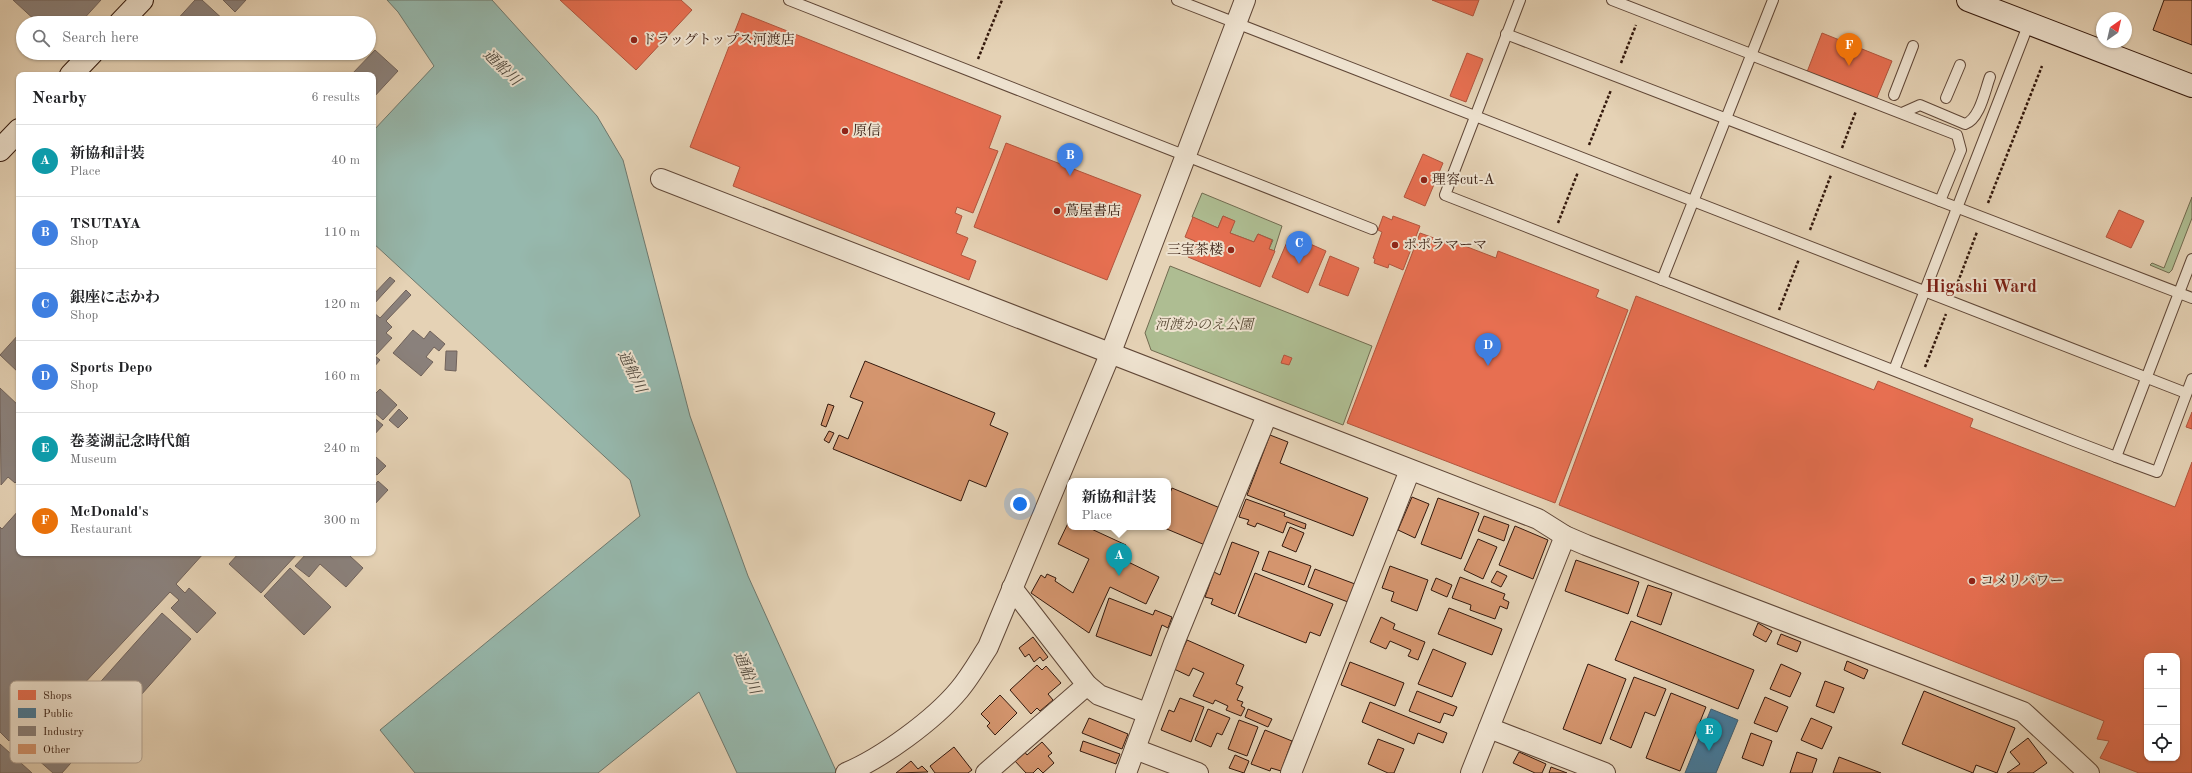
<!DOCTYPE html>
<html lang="en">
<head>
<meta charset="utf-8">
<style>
	body { margin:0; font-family:"Old Standard TT","Noto Serif JP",serif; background:#f2f2f2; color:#202124 }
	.controls { position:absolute; right:12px; bottom:12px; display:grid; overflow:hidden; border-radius:8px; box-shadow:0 1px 3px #0004 }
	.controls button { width:36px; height:36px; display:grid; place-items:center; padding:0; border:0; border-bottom:1px solid #e0e0e0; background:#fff; color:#202124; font:20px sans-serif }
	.compass { position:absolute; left:2096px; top:12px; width:36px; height:36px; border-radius:50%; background:#fff; box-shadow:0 1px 3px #0004; rotate:34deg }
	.you { position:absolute; left:1020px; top:504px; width:14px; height:14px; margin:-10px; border:3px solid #fff; border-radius:50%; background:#1a73e8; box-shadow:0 0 0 6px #1a73e833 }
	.badge { display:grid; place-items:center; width:26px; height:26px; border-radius:50%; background:#db2777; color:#fff; font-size:13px; font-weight:700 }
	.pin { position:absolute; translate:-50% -33px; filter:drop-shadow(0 1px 2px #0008) }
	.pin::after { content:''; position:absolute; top:21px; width:14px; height:12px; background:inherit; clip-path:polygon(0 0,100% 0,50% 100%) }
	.popup { position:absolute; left:1067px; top:478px; width:104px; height:52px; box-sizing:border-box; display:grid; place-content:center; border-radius:8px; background:#fff; filter:drop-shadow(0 1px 3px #0005); font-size:13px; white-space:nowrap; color:#757577 }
	.popup b { font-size:15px; color:#202124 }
	.popup::after { content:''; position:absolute; left:50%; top:100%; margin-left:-8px; border:8px solid transparent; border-top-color:#fff }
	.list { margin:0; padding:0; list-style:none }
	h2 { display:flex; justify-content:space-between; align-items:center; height:52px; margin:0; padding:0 16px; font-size:17px }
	h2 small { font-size:13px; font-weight:400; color:#757577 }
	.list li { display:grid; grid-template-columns:26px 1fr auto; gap:12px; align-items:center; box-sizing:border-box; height:72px; padding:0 16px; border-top:1px solid #e0e0e0 }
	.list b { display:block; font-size:15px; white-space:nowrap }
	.list p { margin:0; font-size:13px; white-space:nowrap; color:#757577 }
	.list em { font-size:13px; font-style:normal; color:#757577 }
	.icon { flex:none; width:22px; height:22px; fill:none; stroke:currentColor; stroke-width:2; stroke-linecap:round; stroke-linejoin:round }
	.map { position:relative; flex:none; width:2192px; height:773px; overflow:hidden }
	.search { position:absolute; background:#fff; box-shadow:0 1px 3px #0004; left:16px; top:16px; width:360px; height:44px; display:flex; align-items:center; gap:10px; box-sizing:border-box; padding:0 14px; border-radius:22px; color:#757577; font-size:15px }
	.panel { position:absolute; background:#fff; box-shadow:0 1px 3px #0004; left:16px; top:72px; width:360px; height:484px; border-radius:8px }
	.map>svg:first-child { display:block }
	.green { fill:#aebd92; stroke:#716b50 }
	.water { fill:#96b8ad; stroke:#6f786d }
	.shops { fill:#e76f51; stroke:#b1553d; fill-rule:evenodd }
	.public { fill:#457b9d; stroke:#405e72 }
	.industry { fill:#8a817c; stroke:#70625b }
	.building { fill:#d4956e; stroke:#34190d }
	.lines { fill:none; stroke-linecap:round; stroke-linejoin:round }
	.lane-casing { stroke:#604737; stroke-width:12 }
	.street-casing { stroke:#604737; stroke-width:22 }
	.secondary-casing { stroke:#34190d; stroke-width:24 }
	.path { stroke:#34190d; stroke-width:2.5; stroke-dasharray:3 2; stroke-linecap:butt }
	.lane { stroke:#eee2cf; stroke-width:10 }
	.street { stroke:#eee2cf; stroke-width:20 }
	.secondary { stroke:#eee2cf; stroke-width:22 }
	.poi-dot { fill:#8f2418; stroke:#eee2cf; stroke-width:1.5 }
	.labels { text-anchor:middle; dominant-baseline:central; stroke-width:4; stroke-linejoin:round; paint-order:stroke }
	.poi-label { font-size:14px; fill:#34190d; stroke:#eee2cf; text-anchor:start }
	.park-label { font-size:14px; font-style:italic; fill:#594a35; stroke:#eee2cf }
	.water-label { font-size:15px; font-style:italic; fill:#51493d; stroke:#eee2cf }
	.district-label { font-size:18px; font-weight:bold; fill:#7a1f14; stroke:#eee2cf }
	.key { fill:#eee2cf; stroke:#b6a695; stroke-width:1 }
	.key-label { font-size:11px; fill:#34190d }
</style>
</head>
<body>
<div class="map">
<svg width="2192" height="773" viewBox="0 0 2192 773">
	<rect width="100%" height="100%" fill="#e5d2b5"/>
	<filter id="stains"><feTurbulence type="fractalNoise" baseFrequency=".005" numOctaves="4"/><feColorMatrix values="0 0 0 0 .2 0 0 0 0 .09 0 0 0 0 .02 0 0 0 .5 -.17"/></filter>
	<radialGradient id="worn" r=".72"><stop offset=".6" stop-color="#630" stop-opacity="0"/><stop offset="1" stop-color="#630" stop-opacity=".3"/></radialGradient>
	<g class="green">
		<polygon points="1202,193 1282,226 1274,251 1269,249 1273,240 1258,234 1254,242 1230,233 1234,221 1223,216 1218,228 1192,217"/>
		<polygon points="2192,197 2192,218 2172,270 2169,273 2150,265 2152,263 2164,268"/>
		<polygon points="1170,266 1372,346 1343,425 1151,350 1145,333"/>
	</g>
	<polygon class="water" points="387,0 492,0 597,116 623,160 690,416 748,576 837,773 737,773 699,692 598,773 415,773 380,730 640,516 630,480 373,243 373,131 434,66 398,12"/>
	<g class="shops">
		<polygon points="560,0 681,0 692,10 636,70"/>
		<polygon points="1432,0 1479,0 1473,16"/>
		<polygon points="742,13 1001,116 989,148 998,151 973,213 957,207 955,213 962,216 956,233 968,238 961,255 976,261 969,280 733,186 740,167 690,147"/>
		<polygon points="1822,33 1892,61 1876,100 1807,72"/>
		<polygon points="1467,53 1483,59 1466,102 1450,96"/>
		<polygon points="1006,143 1141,195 1107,280 974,227"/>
		<polygon points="1423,154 1443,163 1425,206 1404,197"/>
		<polygon points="2119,210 2144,221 2131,248 2106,237"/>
		<polygon points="1223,216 1235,221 1230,233 1254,242 1258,234 1272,240 1269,249 1275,251 1260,287 1188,257 1195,241 1185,237 1193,217 1218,228"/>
		<polygon points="1383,216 1392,220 1393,216 1420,226 1403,270 1389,264 1388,268 1374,263 1375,259 1373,258 1382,232 1378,230"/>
		<polygon points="1420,233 1456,246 1457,243 1496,258 1498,251 1599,290 1596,297 1628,310 1555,503 1347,423"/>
		<polygon points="1290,235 1326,251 1308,293 1272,277"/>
		<polygon points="1330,256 1359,268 1348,296 1319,285"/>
		<path d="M 1636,296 L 1874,390 L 1878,381 L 1973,419 L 1970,427 L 2175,507 L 2192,462 L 2192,773 L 2139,773 L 2100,758 L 2109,741 L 2097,739 L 2104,721 L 1559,505 ZM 2147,656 L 2177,656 L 2177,758 L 2147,758 Z"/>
		<polygon points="1284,355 1292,358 1289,365 1281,363"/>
		<polygon points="2192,412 2192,429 2186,427"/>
	</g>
	<polygon class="public" points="1711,709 1738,720 1716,773 1685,773"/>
	<g class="industry">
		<polygon points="13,0 101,0 80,23 38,23"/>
		<polygon points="195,0 202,0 226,22 174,23"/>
		<polygon points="223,0 246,0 235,12"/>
		<polygon points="375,50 398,71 373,98 373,75 351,75"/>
		<polygon points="390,277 395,281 373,305 373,295"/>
		<polygon points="406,290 411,295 386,321 392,327 386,333 392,338 375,356 380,360 373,368 373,312 380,318"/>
		<polygon points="413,330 424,339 430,331 445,344 439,351 434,347 426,357 433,362 421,376 393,353"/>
		<polygon points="19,334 19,373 0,355"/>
		<polygon points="446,351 457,351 456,371 445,370"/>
		<polygon points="0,388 19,406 19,479 15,483 8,477 1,485"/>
		<polygon points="380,389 397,405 383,420 373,411 373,396"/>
		<polygon points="399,409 408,418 398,428 389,420"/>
		<polygon points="373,417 383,425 373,436"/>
		<polygon points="376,457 386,466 377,475 373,472 373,461"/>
		<polygon points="378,481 388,490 373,506 373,487"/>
		<polygon points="19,510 19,553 204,553 176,584 185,593 189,588 216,613 197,633 171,608 179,600 170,592 34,737 23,727 9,741 0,732 0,527 2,529"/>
		<polygon points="239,553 298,553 261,593 229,564"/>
		<polygon points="307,553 352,553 350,556 363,568 346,587 320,564 309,577 295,566"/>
		<polygon points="290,568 331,607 304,635 264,596"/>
		<polygon points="162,613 191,639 116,723 111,718 62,773 53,773 37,759 89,701 86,698"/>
		<polygon points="0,744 32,773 0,773"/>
	</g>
	<g class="building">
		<polygon points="2164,0 2192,0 2192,45 2153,30"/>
		<polygon points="865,361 995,413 990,425 1008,433 986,487 969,480 961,501 833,449 839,435 848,439 863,402 850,397"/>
		<polygon points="828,404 834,406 826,427 821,425"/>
		<polygon points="829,431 834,433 829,443 824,440"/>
		<polygon points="1270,435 1288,442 1280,463 1368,498 1353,536 1247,495"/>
		<polygon points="1172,488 1220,508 1205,545 1162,527 1168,527 1168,498"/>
		<polygon points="1412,497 1429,504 1415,538 1398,530"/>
		<polygon points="1438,498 1479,513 1461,559 1421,544"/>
		<polygon points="1246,499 1285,513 1284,516 1306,524 1305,529 1287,522 1283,533 1257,523 1255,527 1247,524 1249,520 1239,517"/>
		<polygon points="1484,516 1509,525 1504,541 1478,531"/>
		<polygon points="1070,519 1070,527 1087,527 1126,545 1120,558 1159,577 1146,604 1110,587 1089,633 1031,593 1041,575 1045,578 1047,574 1056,578 1055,581 1073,593 1089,559 1058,544"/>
		<polygon points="1515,526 1548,540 1533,579 1499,565"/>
		<polygon points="1290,527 1304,533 1296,552 1282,546"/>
		<polygon points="1478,539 1497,547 1483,579 1464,570"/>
		<polygon points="1232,542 1259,552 1235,614 1211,604 1213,599 1205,597 1214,572 1220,575"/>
		<polygon points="1269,551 1311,566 1304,585 1262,570"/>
		<polygon points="1576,560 1639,582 1628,614 1565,591"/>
		<polygon points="1390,566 1428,580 1417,611 1391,601 1394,592 1382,588"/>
		<polygon points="1315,569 1355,584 1348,602 1308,587"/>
		<polygon points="1497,571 1507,576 1501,587 1491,582"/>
		<polygon points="1255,573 1333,604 1320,636 1310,632 1306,643 1238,616"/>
		<polygon points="1460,577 1505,594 1503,599 1509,602 1507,609 1500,606 1495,619 1470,610 1471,605 1452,598"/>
		<polygon points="1436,578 1452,585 1447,597 1431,590"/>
		<polygon points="1648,585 1672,593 1661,625 1637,616"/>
		<polygon points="1109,598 1153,615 1155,610 1172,617 1168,628 1162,625 1151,656 1096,636"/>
		<polygon points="1449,608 1502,629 1492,655 1438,634"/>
		<polygon points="1381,617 1395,624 1393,629 1425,642 1418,660 1408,656 1411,650 1390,641 1386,649 1370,642"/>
		<polygon points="1631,621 1754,670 1738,709 1615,660"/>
		<polygon points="1758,623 1772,631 1766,642 1753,635"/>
		<polygon points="1781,634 1801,642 1797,652 1777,644"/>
		<polygon points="1033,637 1048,657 1043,661 1040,657 1034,662 1029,654 1025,657 1019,648"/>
		<polygon points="1187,640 1244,665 1236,684 1243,687 1237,700 1243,702 1241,706 1245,708 1241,716 1226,710 1228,706 1215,700 1213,704 1193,696 1204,673 1193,668 1189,676 1174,669"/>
		<polygon points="1433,649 1466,663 1452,697 1418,684"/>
		<polygon points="1847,661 1868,670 1864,679 1844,670"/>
		<polygon points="1350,662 1404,683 1395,706 1341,685"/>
		<polygon points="1588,664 1626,679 1601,744 1563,729"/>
		<polygon points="1781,664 1801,673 1790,697 1770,689"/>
		<polygon points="1037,665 1042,670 1046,666 1061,683 1048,694 1053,700 1040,711 1037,708 1031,714 1010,690"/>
		<polygon points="1634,677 1666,689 1655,716 1645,712 1631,748 1610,739"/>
		<polygon points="1825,681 1844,688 1834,713 1816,706"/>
		<polygon points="1417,691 1457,707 1453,716 1444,713 1440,723 1409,711"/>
		<polygon points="1924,691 2015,728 1997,773 1976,765 1973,773 1902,744"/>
		<polygon points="1671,693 1706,707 1680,771 1646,758"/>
		<polygon points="1000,695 1017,713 995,735 987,726 990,723 981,714"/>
		<polygon points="1765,697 1788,707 1777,732 1754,723"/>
		<polygon points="1180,698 1204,707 1191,742 1161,730 1169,710 1174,712"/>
		<polygon points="1370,702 1447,733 1443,743 1418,733 1414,744 1362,722"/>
		<polygon points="1208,709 1230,718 1222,735 1217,733 1211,747 1195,740"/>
		<polygon points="1248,709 1272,719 1268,727 1245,717"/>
		<polygon points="1089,718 1128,734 1122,749 1082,733"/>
		<polygon points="1811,718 1832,727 1822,749 1801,740"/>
		<polygon points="1239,720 1258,727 1247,756 1228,749"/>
		<polygon points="1265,730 1292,741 1281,771 1271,768 1270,771 1251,764"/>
		<polygon points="1751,733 1772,741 1763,766 1742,758"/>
		<polygon points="2028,738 2047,763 2033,773 2007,773 2020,764 2010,752"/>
		<polygon points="1378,739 1404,749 1394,773 1388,773 1368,764"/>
		<polygon points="1083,741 1120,754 1116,764 1080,751"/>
		<polygon points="1042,742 1052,753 1048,756 1054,763 1043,773 1038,768 1033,773 1026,773 1014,760 1024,751 1027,755"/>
		<polygon points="954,747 972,770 968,773 935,773 930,766"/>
		<polygon points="1519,752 1546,764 1542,773 1535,773 1513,763"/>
		<polygon points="1797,752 1817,759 1812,773 1790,773"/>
		<polygon points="1235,755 1249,761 1244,773 1229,768"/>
		<polygon points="1839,757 1881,773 1833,773"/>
		<polygon points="911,761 918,769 922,766 928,772 896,773"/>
		<polygon points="1551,767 1567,773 1549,773"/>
	</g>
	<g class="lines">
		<defs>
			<g id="lane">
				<polyline points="789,0 1372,229"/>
				<polyline points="1177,0 2186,393"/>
				<polyline points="1520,0 1445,195 2074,441 2116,457 2192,259"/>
				<polyline points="1612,0 1751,54"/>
				<polyline points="1506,34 2192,298"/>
				<polyline points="1751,55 1957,135 1961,150 1940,201"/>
				<polyline points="1894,95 1913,46"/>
				<polyline points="1946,98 1960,65"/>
				<path d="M 1902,113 L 1920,105 L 1965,124 C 1980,119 1985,90 1990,77"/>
				<polyline points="1662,280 1773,0"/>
				<polyline points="1894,370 2029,23"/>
				<polyline points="2116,457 2157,472 2192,379"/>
			</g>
			<g id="street">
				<polyline points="661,179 1538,519 1565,536 1586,545 2023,712 2089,773"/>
				<polyline points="1012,588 1087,685 1099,695 1147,713"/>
				<polyline points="1489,728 1605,773"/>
				<polyline points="1135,749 1198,773"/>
				<path d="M 846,773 C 882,758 934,720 959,690 C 970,677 979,661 988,647 L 1111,352 L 1245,0"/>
				<polyline points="986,773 1087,685"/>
				<polyline points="1126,773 1174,643 1267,415"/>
				<polyline points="1291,773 1410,470"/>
				<polyline points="1471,773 1565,536"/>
			</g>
			<g id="secondary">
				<polyline points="1968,0 2192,86"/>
				<polyline points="120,23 142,0"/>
				<polyline points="71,75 92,53"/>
				<polyline points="0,150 19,130"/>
			</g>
		</defs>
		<use href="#lane" class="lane-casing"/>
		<use href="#street" class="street-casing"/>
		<use href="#secondary" class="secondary-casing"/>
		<g class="path">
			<polyline points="978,59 1002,0"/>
			<polyline points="1621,63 1636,25"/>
			<polyline points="1589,145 1611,90"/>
			<polyline points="1842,148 1856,111"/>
			<polyline points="1988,203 2042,66"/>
			<polyline points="1558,223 1578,172"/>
			<polyline points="1810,230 1831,175"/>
			<polyline points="1956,287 1977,232"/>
			<polyline points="1779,310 1799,259"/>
			<polyline points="1925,367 1946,314"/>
		</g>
		<use href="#lane" class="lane"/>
		<use href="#street" class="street"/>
		<use href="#secondary" class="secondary"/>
	</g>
	<g class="poi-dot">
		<circle cx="634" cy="40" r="4"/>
		<circle cx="845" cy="131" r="4"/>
		<circle cx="1424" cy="180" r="4"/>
		<circle cx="1057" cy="211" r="4"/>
		<circle cx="1395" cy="245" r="4"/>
		<circle cx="1231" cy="250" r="4"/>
		<circle cx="1972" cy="581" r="4"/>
	</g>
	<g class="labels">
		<g class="poi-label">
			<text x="642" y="40">ドラッグトップス河渡店</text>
			<text x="853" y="131">原信</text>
			<text x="1432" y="180">理容cut-A</text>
			<text x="1065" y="211">蔦屋書店</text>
			<text x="1403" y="245">ポポラマーマ</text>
			<text x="1223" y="250" text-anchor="end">三宝茶楼</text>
			<text x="1980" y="581">コメリパワー</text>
		</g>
		<g class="park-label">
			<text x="1204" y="325">河渡かのえ公園</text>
		</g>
		<g class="water-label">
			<text transform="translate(501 68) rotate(44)">通船川</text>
			<text transform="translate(631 372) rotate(64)">通船川</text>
			<text transform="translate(746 673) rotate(67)">通船川</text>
		</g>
		<g class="district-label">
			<text x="1981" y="287">Higashi Ward</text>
		</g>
	</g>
	<rect x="10" y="681" width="132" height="82" rx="6" class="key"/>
	<rect x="18" y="690" width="18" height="10" fill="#e76f51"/>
	<rect x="18" y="708" width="18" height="10" fill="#457b9d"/>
	<rect x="18" y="726" width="18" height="10" fill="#8a817c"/>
	<rect x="18" y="744" width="18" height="10" fill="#d4956e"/>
	<g class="key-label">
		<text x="43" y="699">Shops</text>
		<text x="43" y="717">Public</text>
		<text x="43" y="735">Industry</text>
		<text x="43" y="753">Other</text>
	</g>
	<rect width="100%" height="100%" filter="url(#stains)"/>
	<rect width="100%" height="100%" fill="url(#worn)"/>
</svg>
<div class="controls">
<button>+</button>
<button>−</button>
<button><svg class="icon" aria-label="locate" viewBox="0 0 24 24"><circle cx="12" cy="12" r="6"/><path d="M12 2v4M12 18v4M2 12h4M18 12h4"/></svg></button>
</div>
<svg class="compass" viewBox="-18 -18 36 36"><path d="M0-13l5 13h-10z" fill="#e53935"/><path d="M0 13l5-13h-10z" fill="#757577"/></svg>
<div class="you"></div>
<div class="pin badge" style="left:1119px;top:576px;background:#0f9aa8">A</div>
<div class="popup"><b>新協和計装</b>Place</div>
<div class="pin badge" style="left:1070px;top:176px;background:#3f7fe0">B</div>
<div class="pin badge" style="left:1299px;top:264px;background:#3f7fe0">C</div>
<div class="pin badge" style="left:1488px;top:366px;background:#3f7fe0">D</div>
<div class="pin badge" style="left:1709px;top:751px;background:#0f9aa8">E</div>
<div class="pin badge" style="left:1849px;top:66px;background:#e8710a">F</div>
<div class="search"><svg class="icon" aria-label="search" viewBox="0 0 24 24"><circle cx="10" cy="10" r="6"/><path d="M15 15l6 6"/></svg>Search here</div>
<section class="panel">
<h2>Nearby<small>6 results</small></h2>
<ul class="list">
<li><span class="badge" style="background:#0f9aa8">A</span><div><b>新協和計装</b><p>Place</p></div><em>40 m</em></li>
<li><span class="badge" style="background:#3f7fe0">B</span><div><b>TSUTAYA</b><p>Shop</p></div><em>110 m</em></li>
<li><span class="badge" style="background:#3f7fe0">C</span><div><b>銀座に志かわ</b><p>Shop</p></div><em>120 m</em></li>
<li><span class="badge" style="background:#3f7fe0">D</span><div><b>Sports Depo</b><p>Shop</p></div><em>160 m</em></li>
<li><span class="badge" style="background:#0f9aa8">E</span><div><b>巻菱湖記念時代館</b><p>Museum</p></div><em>240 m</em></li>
<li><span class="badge" style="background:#e8710a">F</span><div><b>McDonald's</b><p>Restaurant</p></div><em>300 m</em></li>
</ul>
</section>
</div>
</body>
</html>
